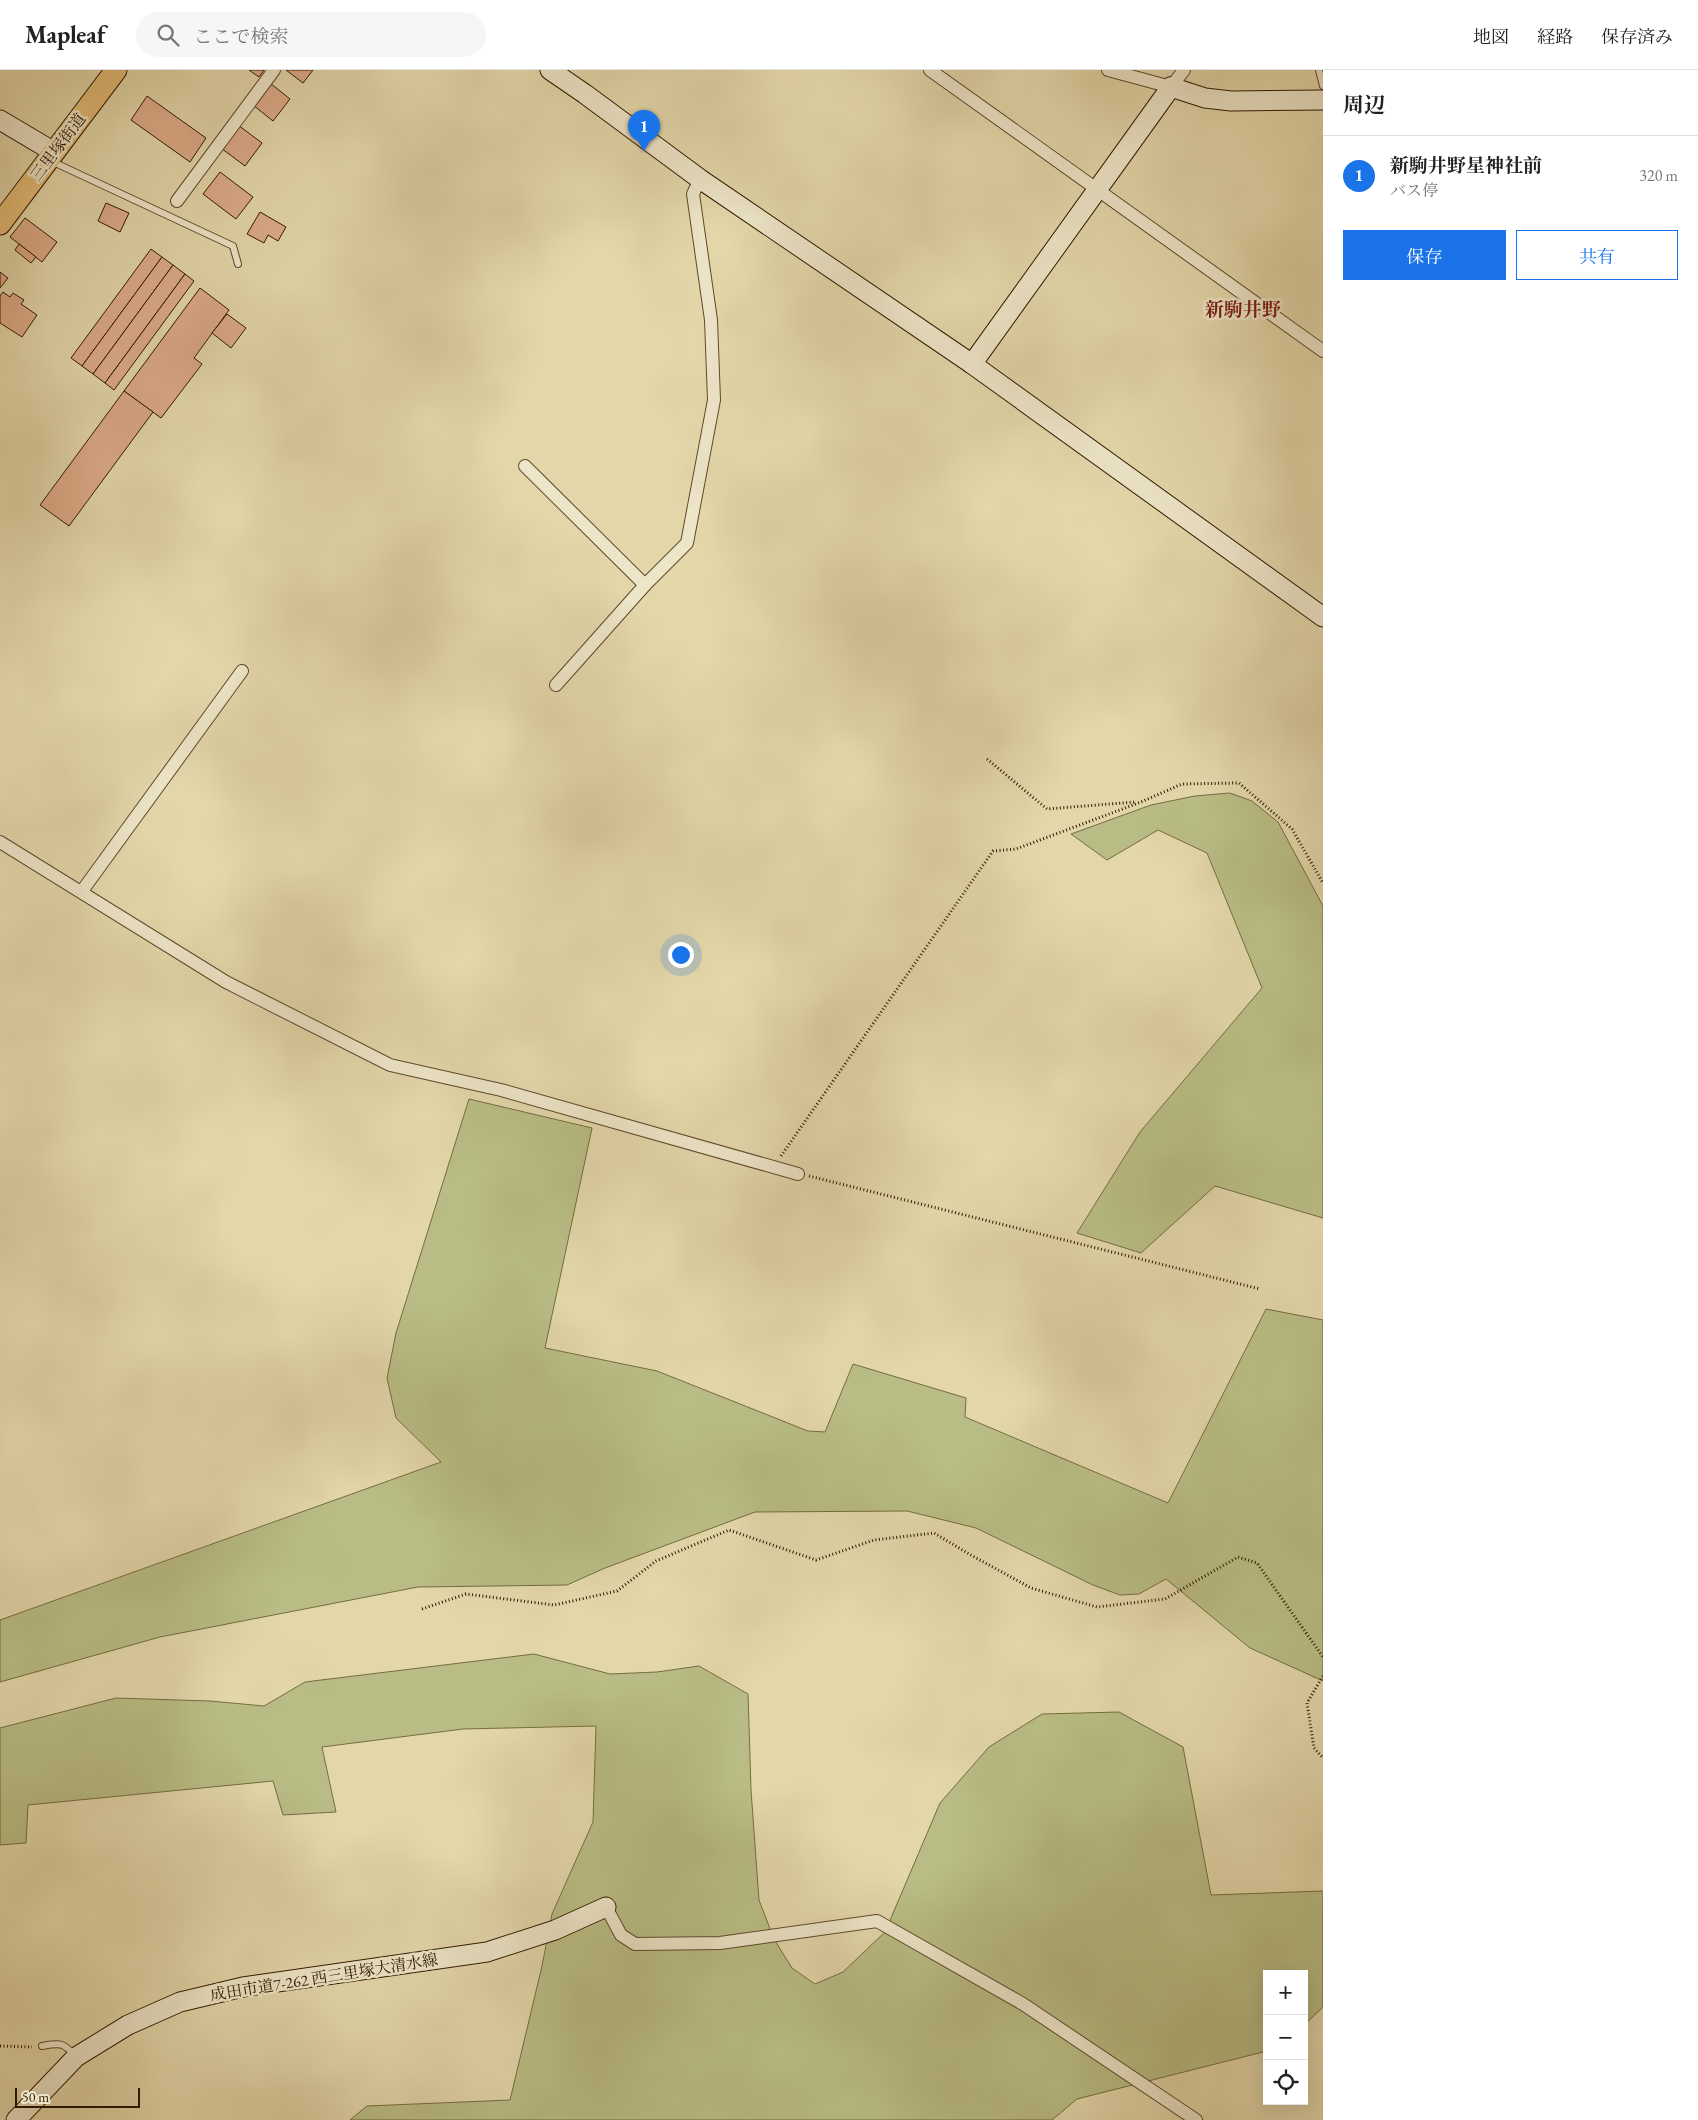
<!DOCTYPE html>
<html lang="ja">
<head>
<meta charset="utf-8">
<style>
	body { margin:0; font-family:"EB Garamond","Noto Serif JP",serif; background:#f6f6f6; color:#222 }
	.controls { position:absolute; right:15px; bottom:15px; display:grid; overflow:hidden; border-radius:0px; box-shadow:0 5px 20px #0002 }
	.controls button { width:45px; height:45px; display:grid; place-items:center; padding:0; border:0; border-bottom:1px solid #e0e0e0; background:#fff; color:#222; font:25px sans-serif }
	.scale { position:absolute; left:15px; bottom:12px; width:125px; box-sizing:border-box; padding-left:5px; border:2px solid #311a00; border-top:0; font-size:14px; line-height:18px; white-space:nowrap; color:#311a00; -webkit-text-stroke:4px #ede5c8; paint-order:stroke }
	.you { position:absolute; left:680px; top:884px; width:18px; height:18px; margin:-12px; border:4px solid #fff; border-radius:50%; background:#1a73e8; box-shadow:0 0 0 8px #1a73e833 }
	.badge { display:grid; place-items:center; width:32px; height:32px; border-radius:50%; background:#1a73e8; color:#fff; font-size:16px; font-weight:700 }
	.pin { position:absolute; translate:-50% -41px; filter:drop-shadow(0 1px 2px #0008) }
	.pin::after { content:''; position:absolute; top:26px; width:18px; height:15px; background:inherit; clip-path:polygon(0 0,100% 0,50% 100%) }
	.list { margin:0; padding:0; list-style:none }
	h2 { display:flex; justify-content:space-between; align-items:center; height:65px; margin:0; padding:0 20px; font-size:21px }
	h2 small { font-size:16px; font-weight:400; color:#767676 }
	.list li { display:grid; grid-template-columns:32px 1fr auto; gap:15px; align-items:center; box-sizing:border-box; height:80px; padding:0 20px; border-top:1px solid #e0e0e0 }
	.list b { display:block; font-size:19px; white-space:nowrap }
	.list p { margin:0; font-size:16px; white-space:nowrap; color:#767676 }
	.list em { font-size:16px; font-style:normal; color:#767676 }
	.actions { display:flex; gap:10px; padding:15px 20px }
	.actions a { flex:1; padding:11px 0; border:1px solid #1a73e8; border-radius:0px; text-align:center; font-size:18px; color:#1a73e8 }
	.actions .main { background:#1a73e8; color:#fff }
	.icon { flex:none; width:28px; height:28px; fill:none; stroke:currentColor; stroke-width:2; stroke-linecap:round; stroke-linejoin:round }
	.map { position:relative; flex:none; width:1323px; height:2050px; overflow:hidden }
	header { display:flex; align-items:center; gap:30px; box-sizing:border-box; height:70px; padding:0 25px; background:#fff; border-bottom:1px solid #e0e0e0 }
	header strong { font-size:24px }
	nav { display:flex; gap:28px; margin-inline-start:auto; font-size:18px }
	.search { width:350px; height:45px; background:#f6f6f6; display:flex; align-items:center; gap:12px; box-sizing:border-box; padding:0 18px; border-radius:28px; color:#767676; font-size:19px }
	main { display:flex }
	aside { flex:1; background:#fff }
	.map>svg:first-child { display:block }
	.green { fill:#b9bd85; stroke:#756c42 }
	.building { fill:#dcab89; stroke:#311a00 }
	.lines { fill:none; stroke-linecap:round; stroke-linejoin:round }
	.lane-casing { stroke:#5e492a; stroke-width:8 }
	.street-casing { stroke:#5e492a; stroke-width:14 }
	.secondary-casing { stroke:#311a00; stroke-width:21 }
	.primary-casing { stroke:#311a00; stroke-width:23 }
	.path { stroke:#311a00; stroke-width:3; stroke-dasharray:1 2.5; stroke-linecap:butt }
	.lane { stroke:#ede5c8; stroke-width:6 }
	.street { stroke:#ede5c8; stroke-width:12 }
	.secondary { stroke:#ede5c8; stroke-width:19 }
	.primary { stroke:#e2bc75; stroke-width:21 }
	.labels { text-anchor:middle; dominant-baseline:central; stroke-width:5; stroke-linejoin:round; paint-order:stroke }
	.street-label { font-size:16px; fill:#311a00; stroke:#ede5c8 }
	.quarter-label { font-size:19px; font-weight:bold; fill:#7a1f14; stroke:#ede5c8 }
</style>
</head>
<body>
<header>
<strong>Mapleaf</strong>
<div class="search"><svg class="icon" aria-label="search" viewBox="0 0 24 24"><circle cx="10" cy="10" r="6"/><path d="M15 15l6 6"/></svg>ここで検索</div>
<nav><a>地図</a><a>経路</a><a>保存済み</a></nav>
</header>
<main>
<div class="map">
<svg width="1323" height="2050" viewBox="0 0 1323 2050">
	<rect width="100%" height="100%" fill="#e3d7aa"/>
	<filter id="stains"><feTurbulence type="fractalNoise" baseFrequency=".004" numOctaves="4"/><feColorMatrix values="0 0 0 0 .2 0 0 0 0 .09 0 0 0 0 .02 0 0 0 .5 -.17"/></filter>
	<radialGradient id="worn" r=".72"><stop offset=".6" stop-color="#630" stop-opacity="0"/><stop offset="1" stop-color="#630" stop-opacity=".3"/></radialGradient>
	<g class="green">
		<polygon points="1230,723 1252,731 1278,752 1323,836 1323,1148 1215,1116 1141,1183 1077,1163 1140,1062 1262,918 1207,783 1158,760 1107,790 1071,764 1151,735 1195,726"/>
		<polygon points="469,1029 592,1058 545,1278 657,1301 808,1361 825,1362 853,1294 966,1328 965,1347 1168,1433 1266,1239 1323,1250 1323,1611 1250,1578 1166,1509 1139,1524 1120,1525 1093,1515 976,1458 907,1441 755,1442 605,1498 567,1515 418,1517 160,1567 0,1612 0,1550 441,1392 396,1348 387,1308 396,1263"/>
		<polygon points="534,1584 610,1604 657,1602 699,1596 748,1624 751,1720 759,1830 774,1869 792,1898 815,1914 843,1902 885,1862 940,1733 989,1677 1042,1644 1119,1642 1183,1677 1211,1825 1323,1821 1323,1937 1304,1955 1304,1904 1267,1904 1267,1981 1077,2029 1052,2050 350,2050 367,2036 510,2030 542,1896 552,1844 593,1752 596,1656 463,1659 322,1677 336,1742 283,1745 273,1711 28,1735 26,1773 0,1775 0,1658 116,1628 210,1631 264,1636 305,1612"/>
	</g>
	<g class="building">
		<polygon points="249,0 264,0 259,7"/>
		<polygon points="286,0 313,0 303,13"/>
		<polygon points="270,13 290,29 273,51 253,35"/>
		<polygon points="147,26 206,68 190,92 131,50"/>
		<polygon points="238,55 262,73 245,96 221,78"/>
		<polygon points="220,102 253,127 236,149 203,124"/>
		<polygon points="106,133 129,143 120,162 98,151"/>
		<polygon points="260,142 286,157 278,171 268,165 264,173 247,164"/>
		<polygon points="25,148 57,172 42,192 10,167"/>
		<polygon points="19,174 36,187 31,193 15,180"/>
		<polygon points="151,179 162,187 82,296 71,288"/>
		<polygon points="162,187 173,195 93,304 82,296"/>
		<polygon points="173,195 185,204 105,313 93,304"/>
		<polygon points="0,202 8,208 0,218"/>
		<polygon points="185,204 194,211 114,320 105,313"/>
		<polygon points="200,218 229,240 194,288 202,294 161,348 124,321"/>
		<polygon points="3,222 10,227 13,223 24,230 21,234 37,245 22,267 0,253 0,226"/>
		<polygon points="227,244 246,258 231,278 212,263"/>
		<polygon points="124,321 153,342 69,456 40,435"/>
	</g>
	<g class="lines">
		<defs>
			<g id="lane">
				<polyline points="1319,0 1323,16"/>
				<polyline points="51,91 233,176 238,194"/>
				<path d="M 42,1976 C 60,1973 63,1972 75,1986"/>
			</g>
			<g id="street">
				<polyline points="930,0 1323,281"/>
				<polyline points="1108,0 1171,17 1184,0"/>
				<polyline points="177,131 274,0"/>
				<polyline points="525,396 645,515"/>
				<polyline points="556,615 645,515 687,473 714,330 711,250 693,124 700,109"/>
				<polyline points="0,772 226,912 390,995 501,1020 798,1104"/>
				<polyline points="82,821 242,601"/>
				<polyline points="606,1837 621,1865 635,1874 720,1873 877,1851 1023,1934 1196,2050"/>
			</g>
			<g id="secondary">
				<polyline points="550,0 585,24 700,109 972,294 1323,547"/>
				<polyline points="0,50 54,82"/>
				<polyline points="972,294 1171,17 1205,28 1231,31 1323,30"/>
				<polyline points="16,2050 76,1987 128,1955 180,1932 243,1917 487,1882 555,1860 606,1837"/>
			</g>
			<polyline id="primary" points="0,154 116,0"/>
		</defs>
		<use href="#lane" class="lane-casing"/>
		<use href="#street" class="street-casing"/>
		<use href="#secondary" class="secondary-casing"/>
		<use href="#primary" class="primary-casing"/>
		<g class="path">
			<polyline points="987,689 1047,739 1135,732"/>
			<polyline points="781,1086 993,781 1016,779 1141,732 1182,714 1239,713 1292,759 1323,813"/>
			<polyline points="809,1106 1260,1219"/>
			<polyline points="422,1539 466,1524 554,1535 617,1521 656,1491 729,1460 816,1490 874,1470 934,1463 969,1484 1031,1518 1097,1537 1165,1529 1238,1487 1257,1493 1323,1587"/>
			<polyline points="1323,1606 1307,1633 1314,1678 1323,1688"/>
			<polyline points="0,1976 32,1977"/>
		</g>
		<use href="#lane" class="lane"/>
		<use href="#street" class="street"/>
		<use href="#secondary" class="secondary"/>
		<use href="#primary" class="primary"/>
	</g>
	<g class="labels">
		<g class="street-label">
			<text transform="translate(58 77) rotate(-53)">三里塚街道</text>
			<text transform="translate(324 1907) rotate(-9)">成田市道7-262 西三里塚大清水線</text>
		</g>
		<g class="quarter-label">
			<text x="1243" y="239">新駒井野</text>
		</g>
	</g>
	<rect width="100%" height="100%" filter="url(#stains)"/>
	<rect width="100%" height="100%" fill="url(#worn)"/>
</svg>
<div class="controls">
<button>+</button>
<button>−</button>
<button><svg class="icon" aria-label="locate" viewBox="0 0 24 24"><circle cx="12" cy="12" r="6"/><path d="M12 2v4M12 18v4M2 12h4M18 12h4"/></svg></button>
</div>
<div class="scale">50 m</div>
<div class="you"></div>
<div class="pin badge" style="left:644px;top:81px">1</div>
</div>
<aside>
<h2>周辺<small></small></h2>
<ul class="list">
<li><span class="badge">1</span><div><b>新駒井野星神社前</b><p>バス停</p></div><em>320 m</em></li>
</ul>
<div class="actions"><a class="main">保存</a><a>共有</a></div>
</aside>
</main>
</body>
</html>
